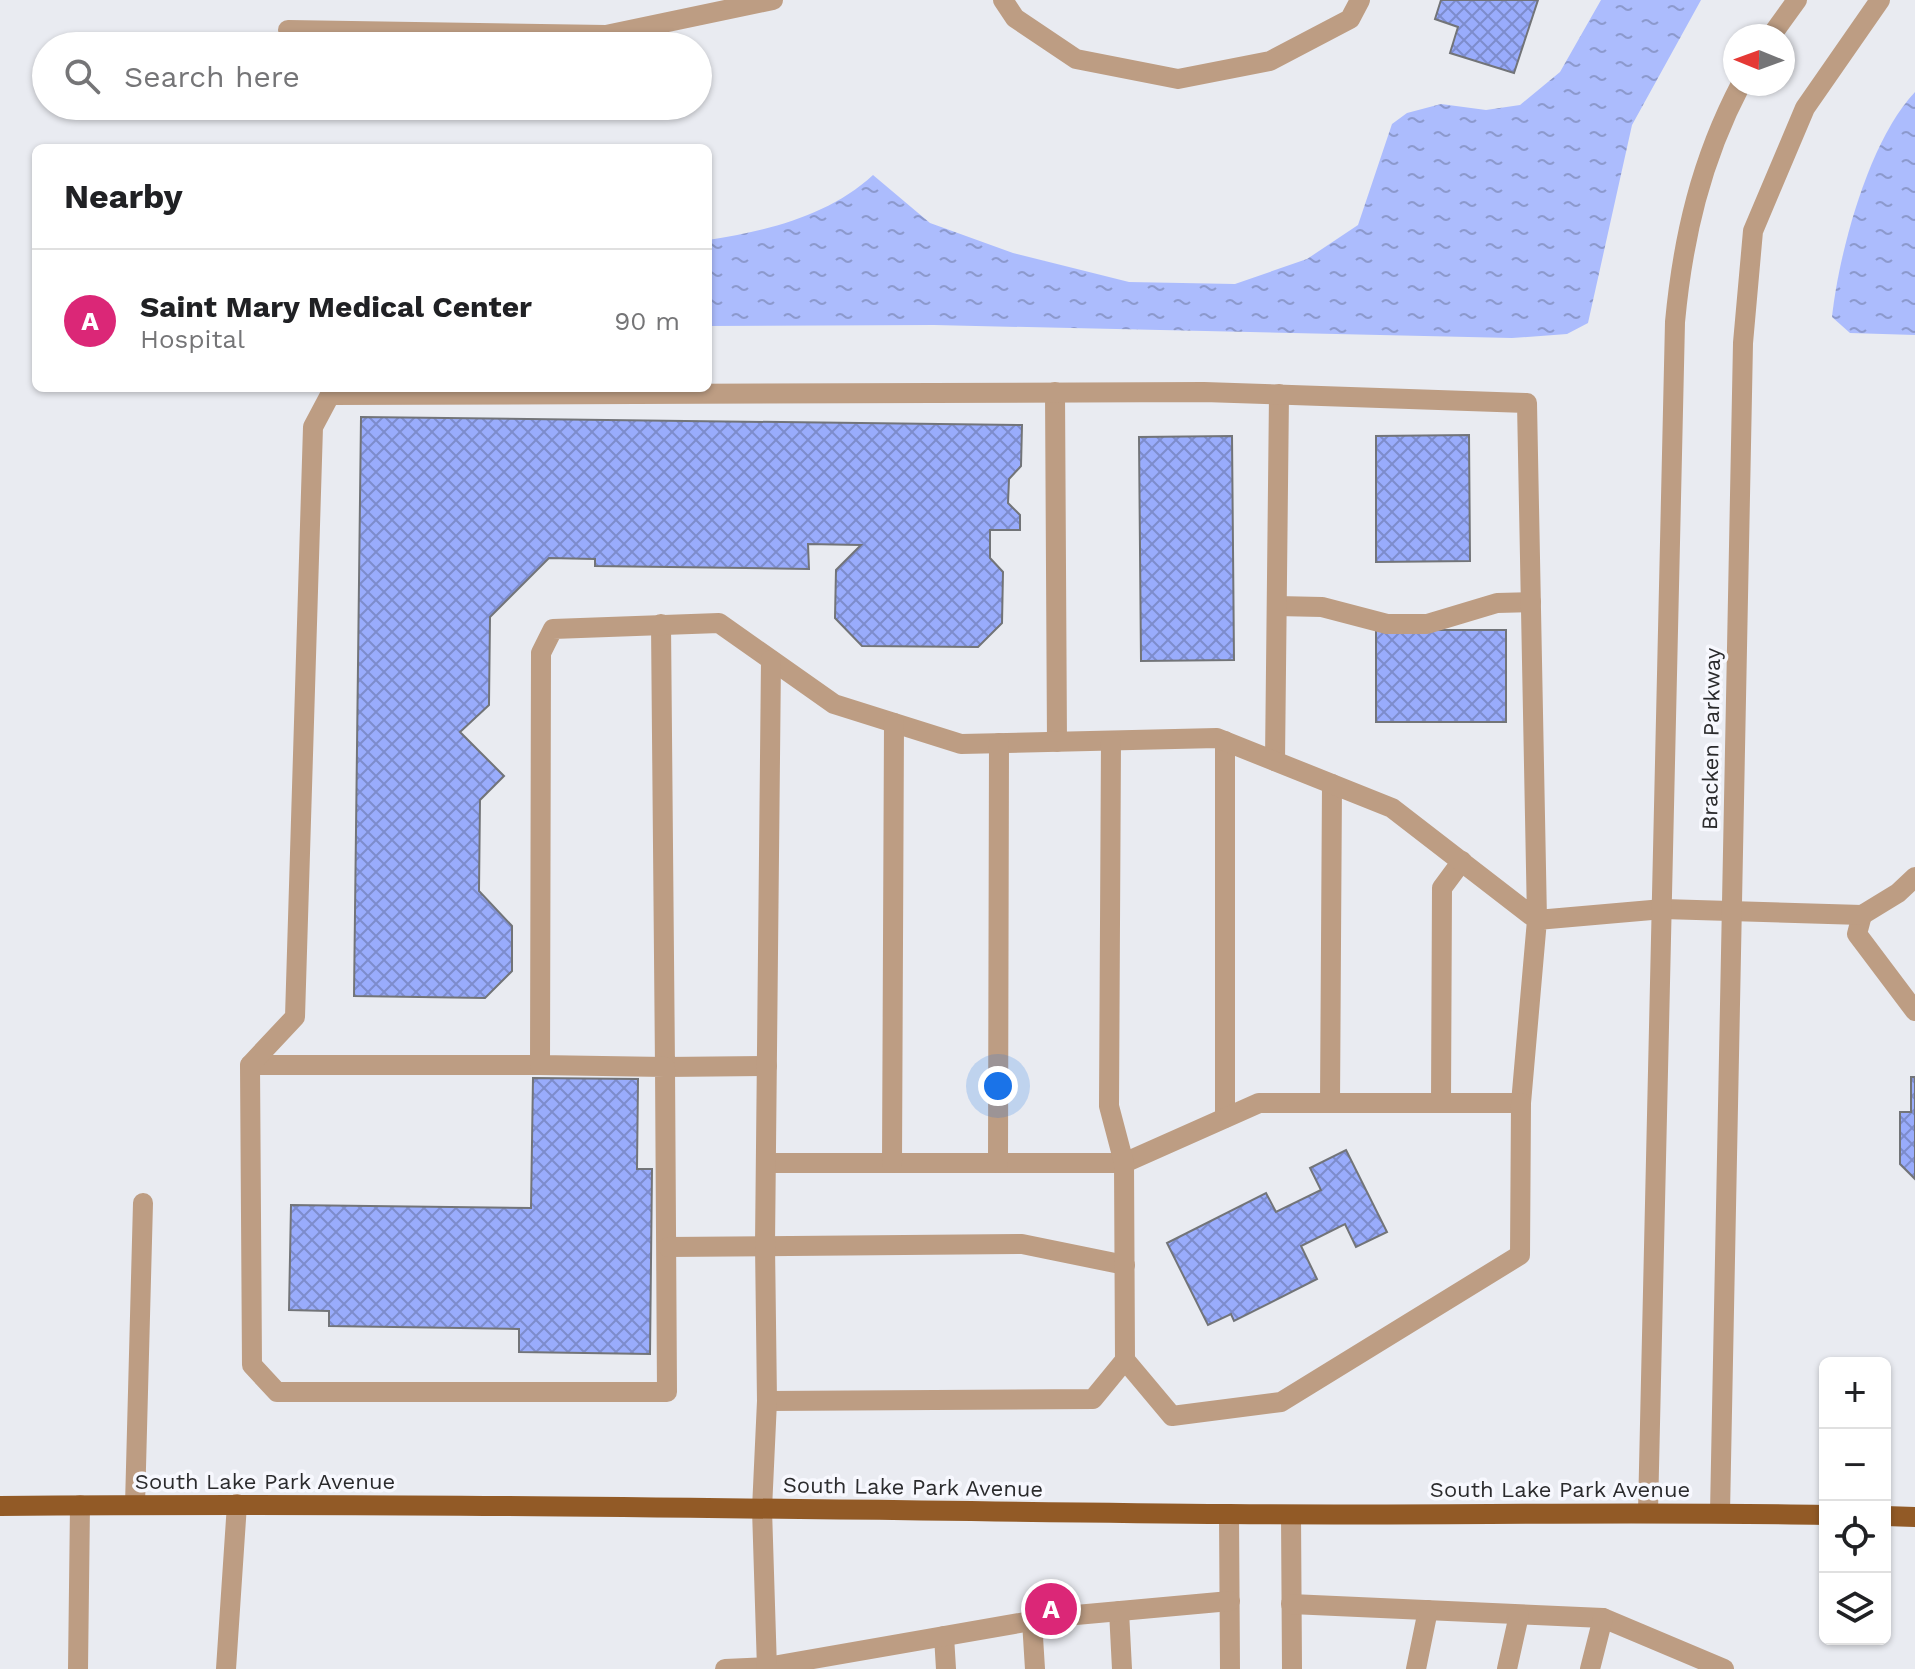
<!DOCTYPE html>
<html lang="en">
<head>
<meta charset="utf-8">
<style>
	body { margin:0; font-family:"Work Sans",sans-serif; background:#f6f6f6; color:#202124 }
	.controls { position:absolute; right:24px; bottom:24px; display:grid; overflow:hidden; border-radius:12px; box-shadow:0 2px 6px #0004 }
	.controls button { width:72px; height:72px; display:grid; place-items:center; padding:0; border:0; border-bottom:2px solid #e0e0e0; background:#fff; color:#202124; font:40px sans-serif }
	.compass { position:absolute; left:1723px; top:24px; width:72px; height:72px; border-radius:50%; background:#fff; box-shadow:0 2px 6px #0004; rotate:271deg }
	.you { position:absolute; left:998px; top:1086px; width:28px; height:28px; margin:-20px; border:6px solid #fff; border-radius:50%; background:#1a73e8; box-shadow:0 0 0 12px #1a73e833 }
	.badge { display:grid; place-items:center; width:52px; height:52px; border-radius:50%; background:#db2777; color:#fff; font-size:26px; font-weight:700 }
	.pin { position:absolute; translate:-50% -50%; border:4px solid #fff; box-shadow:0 2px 8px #0006 }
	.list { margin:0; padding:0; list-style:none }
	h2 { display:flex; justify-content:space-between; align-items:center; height:104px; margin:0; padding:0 32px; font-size:34px }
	h2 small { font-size:26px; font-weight:400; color:#757577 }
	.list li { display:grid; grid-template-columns:52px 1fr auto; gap:24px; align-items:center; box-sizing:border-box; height:144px; padding:0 32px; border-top:2px solid #e0e0e0 }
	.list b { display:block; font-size:30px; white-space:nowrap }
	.list p { margin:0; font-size:26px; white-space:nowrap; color:#757577 }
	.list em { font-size:26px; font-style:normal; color:#757577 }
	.icon { flex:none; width:44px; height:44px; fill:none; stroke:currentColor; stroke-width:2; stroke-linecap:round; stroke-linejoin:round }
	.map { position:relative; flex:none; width:1915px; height:1669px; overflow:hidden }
	.search { position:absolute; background:#fff; box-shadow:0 2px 6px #0004; left:32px; top:32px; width:680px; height:88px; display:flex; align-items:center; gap:20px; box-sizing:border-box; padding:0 28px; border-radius:44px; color:#757577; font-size:30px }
	.panel { position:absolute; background:#fff; box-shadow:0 2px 6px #0004; left:32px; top:144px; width:680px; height:248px; border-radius:12px }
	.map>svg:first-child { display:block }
	.water { fill:url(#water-ripples) }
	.building { fill:url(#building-cross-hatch); stroke:#727478; stroke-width:2 }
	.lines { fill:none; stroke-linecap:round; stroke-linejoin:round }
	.minor { stroke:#bd9d83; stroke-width:20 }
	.major { stroke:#925a26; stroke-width:20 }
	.labels { text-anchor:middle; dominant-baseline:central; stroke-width:7; stroke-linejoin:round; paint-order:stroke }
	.street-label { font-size:22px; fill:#2b2b2d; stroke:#f7f8fe }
</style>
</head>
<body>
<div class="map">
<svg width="1915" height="1669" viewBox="0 0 1915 1669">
	<defs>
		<pattern id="water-ripples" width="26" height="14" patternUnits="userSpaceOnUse" patternTransform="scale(2)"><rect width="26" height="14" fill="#acbcfd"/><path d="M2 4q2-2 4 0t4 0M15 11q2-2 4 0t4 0" fill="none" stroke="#8c99cd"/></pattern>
		<pattern id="building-cross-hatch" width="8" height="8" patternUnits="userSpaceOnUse" patternTransform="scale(2)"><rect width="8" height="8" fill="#99acfc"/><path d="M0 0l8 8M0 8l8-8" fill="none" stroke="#7d8ccc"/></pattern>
	</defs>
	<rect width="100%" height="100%" fill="#e9ebf1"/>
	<g class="water">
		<path d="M 1601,0 L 1701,0 L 1632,125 L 1588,323 L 1567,334 L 1512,338 L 934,325 L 708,326 L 708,240 C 766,231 829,216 873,175 L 930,223 L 1013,253 L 1129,282 L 1235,284 L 1307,259 L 1358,225 L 1392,124 L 1407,113 L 1441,104 L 1486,110 L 1520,105 L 1560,72 Z"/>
		<path d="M 1915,92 L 1915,335 L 1850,333 L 1832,317 C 1839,252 1869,140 1915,92 Z"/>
	</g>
	<g class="building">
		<polygon points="1441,0 1538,0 1514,73 1450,53 1458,27 1435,19"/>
		<polygon points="361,417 1022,425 1021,466 1009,479 1008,503 1020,515 1020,530 990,530 990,558 1003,572 1002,623 978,647 862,646 835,618 836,570 861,545 808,544 809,569 595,566 595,559 549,558 490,617 489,705 460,732 504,776 480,800 479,891 512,926 512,971 485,998 354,996"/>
		<polygon points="1469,435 1470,561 1376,562 1376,436"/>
		<polygon points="1232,436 1234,660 1141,661 1139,437"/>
		<rect x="1376" y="630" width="130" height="92"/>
		<polygon points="1911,1077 1915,1077 1915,1179 1900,1164 1900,1112 1911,1112"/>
		<polygon points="533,1078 638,1079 637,1169 652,1169 650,1354 519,1352 519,1329 329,1326 329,1311 289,1310 291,1205 531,1208"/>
		<polygon points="1346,1150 1387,1232 1356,1247 1345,1224 1301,1246 1317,1279 1234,1321 1231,1314 1208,1325 1167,1243 1266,1193 1276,1212 1321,1190 1310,1168"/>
	</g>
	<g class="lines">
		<g class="minor">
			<polyline points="1003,0 1015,18 1076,59 1178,79 1270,61 1350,19 1360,0"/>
			<polyline points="288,30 606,35 773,0"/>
			<polyline points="1771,36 1797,0"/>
			<polyline points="1055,392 1057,742"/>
			<polyline points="1277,606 1322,607 1387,624 1427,624 1497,603 1531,602"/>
			<polyline points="661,624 665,1067 767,1066"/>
			<polyline points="1275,761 1279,394"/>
			<polyline points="1862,915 1857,934 1915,1011"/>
			<polyline points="250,1065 540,1065"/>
			<polyline points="1330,1103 1332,784"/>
			<polyline points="1441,1103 1442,888 1462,861"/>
			<polyline points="1225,1118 1225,741"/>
			<polyline points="766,1163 1124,1163 1259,1103 1521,1103 1537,920 1392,808 1217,738 961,744 834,704 719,623 553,629 541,653 540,1065 665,1067 667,1392 277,1392 252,1365 250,1065 295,1017 313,427 330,395 1204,392 1527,403 1537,920 1663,909 1862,915 1898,893 1915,877"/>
			<polyline points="892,1163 894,723"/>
			<polyline points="998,1163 999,743"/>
			<polyline points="668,1247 1022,1244 1125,1265"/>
			<polyline points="1125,1360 1172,1416 1281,1402 1520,1255 1521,1103"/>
			<polyline points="767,1401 1093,1399 1125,1360 1124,1163 1109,1106 1111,741"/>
			<polyline points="135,1505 143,1203"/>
			<path d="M 1648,1512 L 1675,322 C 1683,237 1701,160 1741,84"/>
			<polyline points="1720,1513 1743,343 1753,231 1805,108 1880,0"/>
			<polyline points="1229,1514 1230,1669"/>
			<polyline points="1291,1515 1292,1669"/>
			<polyline points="1291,1604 1603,1618 1724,1669"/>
			<polyline points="1119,1611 1122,1669"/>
			<polyline points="1032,1621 1035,1669"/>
			<polyline points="944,1636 946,1669"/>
			<polyline points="78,1669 80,1505"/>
			<polyline points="226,1669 237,1504"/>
			<polyline points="725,1669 767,1667 1054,1617 1230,1601"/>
			<polyline points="767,1669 762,1509 767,1401 765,1245 771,660"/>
			<polyline points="1416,1669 1428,1610"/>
			<polyline points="1507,1669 1519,1615"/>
			<polyline points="1590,1669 1603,1618"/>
		</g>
		<g class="major">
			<path d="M 0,1506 C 410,1502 819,1510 1229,1514 C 1428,1516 1626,1511 1825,1515"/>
			<polyline points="1885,1516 1915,1517"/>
		</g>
	</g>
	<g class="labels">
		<g class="street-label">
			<text transform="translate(1711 739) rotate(-89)">Bracken Parkway</text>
			<text x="265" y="1481">South Lake Park Avenue</text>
			<text transform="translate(913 1487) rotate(1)">South Lake Park Avenue</text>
			<text x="1560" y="1489">South Lake Park Avenue</text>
		</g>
	</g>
</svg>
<div class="controls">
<button>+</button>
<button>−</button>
<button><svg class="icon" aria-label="locate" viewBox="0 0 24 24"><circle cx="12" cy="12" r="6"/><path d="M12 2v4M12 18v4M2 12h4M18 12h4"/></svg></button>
<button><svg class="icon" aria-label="layers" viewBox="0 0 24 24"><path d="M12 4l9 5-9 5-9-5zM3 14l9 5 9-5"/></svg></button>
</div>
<svg class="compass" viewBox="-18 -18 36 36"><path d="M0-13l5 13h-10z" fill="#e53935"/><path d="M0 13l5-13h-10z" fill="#757577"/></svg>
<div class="you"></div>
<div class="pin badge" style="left:1051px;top:1609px">A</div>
<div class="search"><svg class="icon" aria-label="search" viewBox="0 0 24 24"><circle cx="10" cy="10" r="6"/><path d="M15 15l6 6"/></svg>Search here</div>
<section class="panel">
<h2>Nearby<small></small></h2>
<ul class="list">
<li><span class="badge">A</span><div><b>Saint Mary Medical Center</b><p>Hospital</p></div><em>90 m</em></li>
</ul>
</section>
</div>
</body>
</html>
